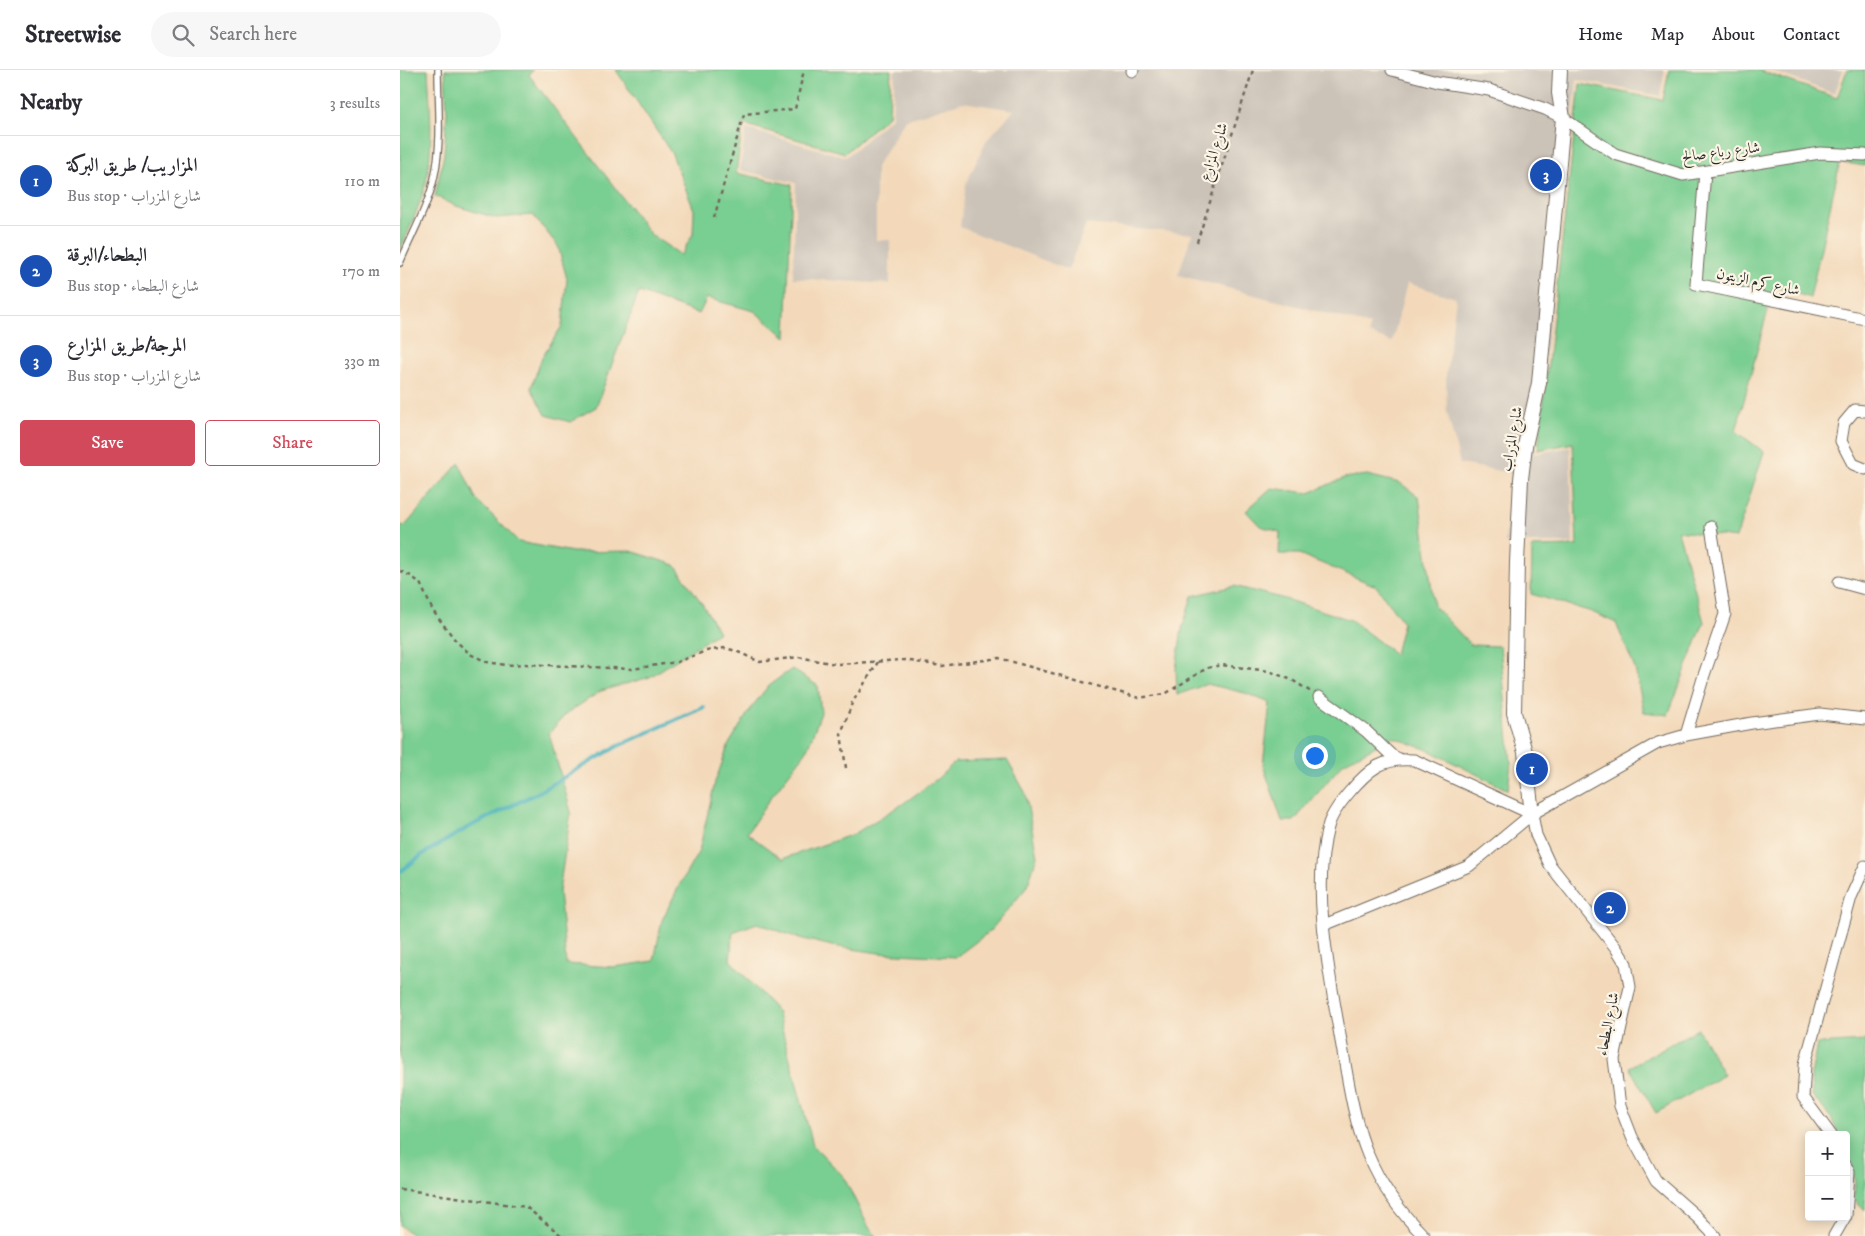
<!DOCTYPE html>
<html lang="en">
<head>
<meta charset="utf-8">
<style>
	body { margin:0; font-family:"IM FELL DW Pica",Amiri,serif; background:#f7f7f7; color:#2b2b33 }
	.controls { position:absolute; right:15px; bottom:15px; display:grid; overflow:hidden; border-radius:5px; box-shadow:0 2px 12px #0003 }
	.controls button { width:45px; height:45px; display:grid; place-items:center; padding:0; border:0; border-bottom:1px solid #e1e1e2; background:#fff; color:#2b2b33; font:25px sans-serif }
	.you { position:absolute; left:914px; top:685px; width:18px; height:18px; margin:-12px; border:4px solid #fff; border-radius:50%; background:#1a73e8; box-shadow:0 0 0 8px #1a73e833 }
	.badge { display:grid; place-items:center; width:32px; height:32px; border-radius:50%; background:#d1495b; color:#fff; font-size:16px; font-weight:700 }
	.pin { position:absolute; translate:-50% -50%; border:2px solid #fff; box-shadow:0 1px 5px #0006 }
	.list { margin:0; padding:0; list-style:none }
	h2 { display:flex; justify-content:space-between; align-items:center; height:65px; margin:0; padding:0 20px; font-size:21px }
	h2 small { font-size:16px; font-weight:400; color:#7c7c81 }
	.list li { display:grid; grid-template-columns:32px 1fr auto; gap:15px; align-items:center; box-sizing:border-box; height:90px; padding:0 20px; border-top:1px solid #e1e1e2 }
	.list b { display:block; font-size:19px; white-space:nowrap }
	.list p { margin:0; font-size:16px; white-space:nowrap; color:#7c7c81 }
	.list em { font-size:16px; font-style:normal; color:#7c7c81 }
	.actions { display:flex; gap:10px; padding:15px 20px }
	.actions a { flex:1; padding:11px 0; border:1px solid #d1495b; border-radius:5px; text-align:center; font-size:18px; color:#d1495b }
	.actions .main { background:#d1495b; color:#fff }
	.icon { flex:none; width:28px; height:28px; fill:none; stroke:currentColor; stroke-width:2; stroke-linecap:round; stroke-linejoin:round }
	.map { position:relative; flex:none; width:1465px; height:1166px; overflow:hidden }
	header { display:flex; align-items:center; gap:30px; box-sizing:border-box; height:70px; padding:0 25px; background:#fff; border-bottom:1px solid #e1e1e2 }
	header strong { font-size:24px }
	nav { display:flex; gap:28px; margin-inline-start:auto; font-size:18px }
	.search { width:350px; height:45px; background:#f7f7f7; display:flex; align-items:center; gap:12px; box-sizing:border-box; padding:0 18px; border-radius:28px; color:#7c7c81; font-size:19px }
	main { display:flex }
	aside { flex:1; background:#fff }
	.map>svg:first-child { display:block }
	.industrial { fill:#cbc2b8 }
	.green { fill:#79ce91; stroke:#527c5e }
	.lines { fill:none; stroke-linecap:round; stroke-linejoin:round }
	.stream { stroke:#3fafbb; stroke-width:4 }
	.service-casing { stroke:#71685d; stroke-width:8 }
	.minor-casing { stroke:#71685d; stroke-width:13 }
	.tertiary-casing { stroke:#71685d; stroke-width:16 }
	.path { stroke:#71685d; stroke-width:2.5; stroke-dasharray:4 4; stroke-linecap:butt }
	.service { stroke:#fff; stroke-width:5.5 }
	.minor { stroke:#fff; stroke-width:11 }
	.tertiary { stroke:#fff; stroke-width:14 }
	.labels { text-anchor:middle; dominant-baseline:central; stroke-width:4.5; stroke-linejoin:round; paint-order:stroke }
	.street-label { font-size:15px; fill:#2b2b2b; stroke:#fcf5e5 }
</style>
</head>
<body>
<header>
<strong>Streetwise</strong>
<div class="search"><svg class="icon" aria-label="search" viewBox="0 0 24 24"><circle cx="10" cy="10" r="6"/><path d="M15 15l6 6"/></svg>Search here</div>
<nav><a>Home</a><a>Map</a><a>About</a><a>Contact</a></nav>
</header>
<main>
<aside>
<h2>Nearby<small>3 results</small></h2>
<ul class="list">
<li><span class="badge" style="background:#1a4fb4">1</span><div><b>المزاريب/ طريق البركة</b><p>Bus stop · شارع المزراب</p></div><em>110 m</em></li>
<li><span class="badge" style="background:#1a4fb4">2</span><div><b>البطحاء/البرقة</b><p>Bus stop · شارع البطحاء</p></div><em>170 m</em></li>
<li><span class="badge" style="background:#1a4fb4">3</span><div><b>المرجة/طريق المزارع</b><p>Bus stop · شارع المزراب</p></div><em>330 m</em></li>
</ul>
<div class="actions"><a class="main">Save</a><a>Share</a></div>
</aside>
<div class="map">
<svg width="1465" height="1166" viewBox="0 0 1465 1166">
	<rect width="100%" height="100%" fill="#fcf5e5"/>
	<filter id="ink" filterUnits="userSpaceOnUse"><feTurbulence type="fractalNoise" baseFrequency=".02" numOctaves="2"/><feDisplacementMap in="SourceGraphic" scale="10" xChannelSelector="R" yChannelSelector="G"/><feConvolveMatrix kernelMatrix="1 2 1 2 8 2 1 2 1" color-interpolation-filters="sRGB"/></filter>
	<filter id="wash" filterUnits="userSpaceOnUse"><feTurbulence type="fractalNoise" baseFrequency=".0096" numOctaves="4" result="noise"/><feDisplacementMap in="SourceGraphic" scale="20" xChannelSelector="R" yChannelSelector="G"/><feGaussianBlur stdDeviation="1.12" result="paint"/><feColorMatrix in="noise" values="0 0 0 0 0 0 0 0 0 0 0 0 0 0 0 0 0 1.4 0 .05"/><feComposite in="paint" operator="in"/></filter>
	<g filter="url(#wash)">
		<rect width="100%" height="100%" fill="#f3d9ba"/>
		<g class="industrial">
			<polygon points="495,0 1265,0 1260,26 1177,10 1134,384 1170,377 1173,473 1105,473 1111,403 1060,394 1047,342 1046,306 1056,228 1007,213 992,272 969,264 970,255 778,205 792,164 686,154 668,200 560,157 566,114 586,71 614,40 563,32 505,50 476,97 476,170 490,170 490,214 393,208 396,113 340,100 346,59 446,87 492,47"/>
			<polygon points="1369,0 1443,0 1435,24"/>
		</g>
		<g class="green">
			<path d="M 0,0 L 28,0 C 30,37 34,76 26,112 C 20,136 9,159 0,181 Z"/>
			<polygon points="45,0 133,0 129,5 251,165 281,185 293,164 294,140 272,84 216,0 491,0 489,45 445,83 343,54 336,103 392,115 386,267 354,241 307,228 299,244 239,222 196,337 170,352 146,345 131,318 142,287 162,256 167,209 158,176 133,145 96,148 56,136 35,126 44,84 47,42"/>
			<polygon points="1269,0 1358,0 1437,28 1447,0 1465,0 1465,96 1440,92 1410,228 1374,216 1336,361 1364,382 1336,468 1278,461 1304,552 1268,645 1244,642 1235,599 1216,553 1192,542 1131,524 1132,477 1177,476 1173,373 1138,380 1180,14 1263,30"/>
			<polygon points="59,393 76,429 119,472 173,482 231,481 275,495 303,535 319,562 250,607 201,621 166,644 149,663 171,742 159,821 166,894 214,897 254,891 262,850 280,814 299,781 315,712 329,674 351,638 369,615 392,599 418,616 421,643 406,682 372,726 347,763 382,789 454,764 504,733 537,709 555,692 607,690 625,722 637,786 627,817 590,861 556,887 479,883 432,876 395,867 357,853 333,862 330,890 377,941 413,1075 443,1106 468,1156 476,1166 13,1166 0,1155 0,455 5,456"/>
			<polygon points="967,405 1000,413 1019,427 1034,536 1071,575 1100,576 1111,693 1108,720 1028,680 993,667 943,693 894,751 882,751 863,695 870,633 845,623 807,614 777,625 776,599 782,559 792,526 834,516 885,529 951,550 995,584 1003,552 976,516 899,484 879,484 880,462 860,456 846,441 871,418 909,423 944,408"/>
			<polygon points="1298,959 1324,1005 1256,1043 1229,997"/>
			<polygon points="1465,969 1465,1140 1454,1129 1455,1112 1446,1078 1446,1065 1439,1065 1431,1048 1412,1025 1411,1005 1417,974 1464,971"/>
		</g>
		<g class="lines">
			<polyline class="stream" points="0,802 23,784 69,757 137,723 216,677 304,637"/>
		</g>
	</g>
	<g filter="url(#ink)">
		<g class="lines">
			<defs>
				<path id="service" d="M 0,193 C 12,164 29,135 35,104 C 42,70 38,34 38,0"/>
				<g id="minor">
					<polyline points="992,0 1037,12 1089,20 1145,39 1163,48 1215,84 1283,105 1420,83 1465,85"/>
					<polyline points="732,1 733,0"/>
					<polyline points="1305,102 1296,214 1465,249"/>
					<polyline points="1465,341 1455,340 1444,353 1441,371 1453,394 1465,399"/>
					<polyline points="1439,512 1465,519"/>
					<polyline points="919,627 966,661 991,685 999,689"/>
					<polyline points="1286,665 1304,605 1325,544 1311,457"/>
					<polyline points="924,855 1069,796 1132,744 1258,673 1286,665 1352,653 1420,644 1465,649"/>
					<polyline points="1431,1065 1403,1027 1405,994 1451,827 1465,796"/>
					<polyline points="1446,1096 1449,1102 1446,1146"/>
					<path d="M 1024,1166 C 1001,1143 981,1116 968,1085 C 953,1049 948,1009 941,971 C 930,907 911,820 928,757 C 932,739 962,705 978,696 C 989,690 1001,689 1014,690 L 1132,744 L 1136,765 L 1150,795 L 1216,878 L 1226,894 L 1230,917 L 1214,989 L 1220,1036 L 1232,1067 L 1256,1111 L 1297,1147 L 1315,1166"/>
					<polyline points="1434,1166 1445,1147"/>
				</g>
				<polyline id="tertiary" points="1132,744 1125,682 1114,643 1117,492 1121,409 1125,376 1139,313 1163,48 1159,23 1160,0"/>
			</defs>
			<use href="#service" class="service-casing"/>
			<use href="#minor" class="minor-casing"/>
			<use href="#tertiary" class="tertiary-casing"/>
			<g class="path">
				<polyline points="314,148 344,44 395,39 404,0"/>
				<polyline points="797,172 853,0"/>
				<polyline points="0,501 11,506 20,513 33,541 56,571 70,584 87,592 106,595 125,594 232,599 277,592 306,581 325,578 336,581 360,592 398,587 436,594 504,590 542,596 599,588 739,628 765,624 807,598 822,595 869,601 892,610 911,622"/>
				<polyline points="446,698 441,664 452,633 478,592"/>
				<polyline points="0,1119 126,1137 162,1166"/>
			</g>
			<use href="#service" class="service"/>
			<use href="#minor" class="minor"/>
			<use href="#tertiary" class="tertiary"/>
		</g>
	</g>
	<g class="labels">
		<g class="street-label">
			<text transform="translate(814 82) rotate(-72)">شارع المزارع</text>
			<text transform="translate(1321 82) rotate(-7)">شارع رباع صالح</text>
			<text transform="translate(1358 212) rotate(12)">شارع كرم الزيتون</text>
			<text transform="translate(1112 369) rotate(-80)">شارع المزراب</text>
			<text transform="translate(1208 954) rotate(-79)">شارع البطحاء</text>
		</g>
	</g>
</svg>
<div class="controls">
<button>+</button>
<button>−</button>
</div>
<div class="you"></div>
<div class="pin badge" style="left:1132px;top:699px;background:#1a4fb4">1</div>
<div class="pin badge" style="left:1210px;top:838px;background:#1a4fb4">2</div>
<div class="pin badge" style="left:1146px;top:105px;background:#1a4fb4">3</div>
</div>
</main>
</body>
</html>
